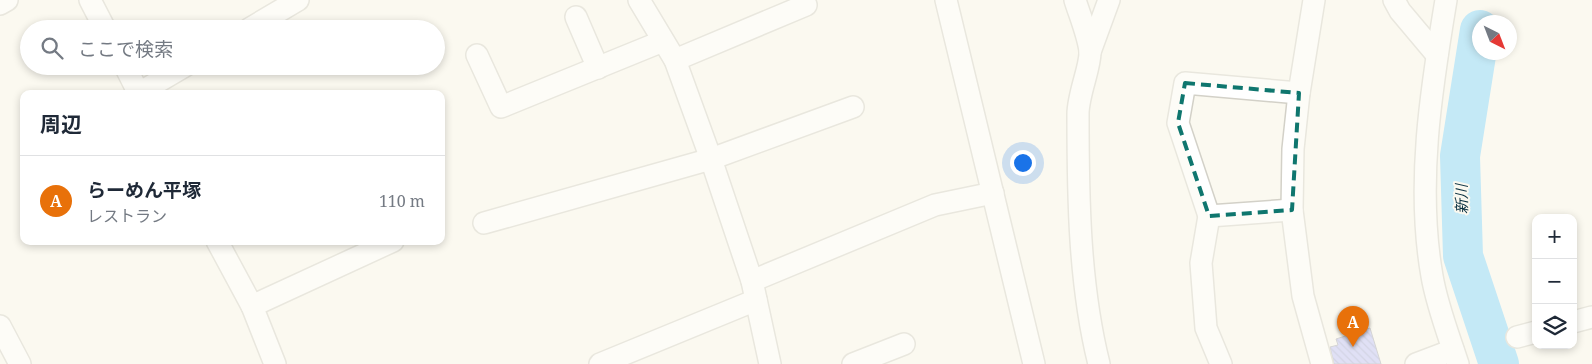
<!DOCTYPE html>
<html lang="ja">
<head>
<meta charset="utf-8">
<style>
	body { margin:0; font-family:"Noto Serif","Noto Sans JP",serif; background:#f6f6f7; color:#1f2937 }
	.controls { position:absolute; right:15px; bottom:15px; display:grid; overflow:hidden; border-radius:10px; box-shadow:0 2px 8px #0003 }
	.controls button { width:45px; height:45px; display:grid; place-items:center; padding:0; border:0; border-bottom:1px solid #e0e1e3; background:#fff; color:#1f2937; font:25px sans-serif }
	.compass { position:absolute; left:1472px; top:15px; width:45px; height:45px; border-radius:50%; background:#fff; box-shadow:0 2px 8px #0003; rotate:138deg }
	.you { position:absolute; left:1022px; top:162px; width:18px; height:18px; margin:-12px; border:4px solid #fff; border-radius:50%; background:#1a73e8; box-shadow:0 0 0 8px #1a73e833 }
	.badge { display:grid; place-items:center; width:32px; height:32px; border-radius:50%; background:#2f7876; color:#fff; font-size:16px; font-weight:700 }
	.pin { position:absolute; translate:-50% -41px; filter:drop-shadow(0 1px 2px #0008) }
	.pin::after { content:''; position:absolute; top:26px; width:18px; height:15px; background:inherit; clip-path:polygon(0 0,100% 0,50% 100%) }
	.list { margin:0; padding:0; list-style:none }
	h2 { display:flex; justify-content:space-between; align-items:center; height:65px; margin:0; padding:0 20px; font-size:21px }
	h2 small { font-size:16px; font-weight:400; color:#747a83 }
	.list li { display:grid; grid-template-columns:32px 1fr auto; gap:15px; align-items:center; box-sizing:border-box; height:90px; padding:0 20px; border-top:1px solid #e0e1e3 }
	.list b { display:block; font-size:19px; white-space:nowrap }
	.list p { margin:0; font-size:16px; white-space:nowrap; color:#747a83 }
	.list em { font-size:16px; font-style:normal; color:#747a83 }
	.icon { flex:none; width:28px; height:28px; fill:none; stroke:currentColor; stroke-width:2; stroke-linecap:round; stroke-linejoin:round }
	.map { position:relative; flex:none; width:1592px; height:364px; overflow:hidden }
	.search { position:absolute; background:#fff; box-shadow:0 2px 8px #0003; left:20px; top:20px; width:425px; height:55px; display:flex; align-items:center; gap:12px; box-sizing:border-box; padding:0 18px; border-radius:28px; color:#747a83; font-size:19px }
	.panel { position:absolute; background:#fff; box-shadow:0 2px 8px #0003; left:20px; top:90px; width:425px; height:155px; border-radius:10px }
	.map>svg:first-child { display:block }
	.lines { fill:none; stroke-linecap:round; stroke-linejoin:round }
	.river { stroke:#81d4fd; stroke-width:40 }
	.building { fill:url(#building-back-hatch); stroke:#a7a8b1 }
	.street-casing { stroke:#d3d1c8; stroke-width:24 }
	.street { stroke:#fff; stroke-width:21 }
	.marked { fill:none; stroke:#0f766e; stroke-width:4; stroke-dasharray:10 6; stroke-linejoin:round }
	.labels { text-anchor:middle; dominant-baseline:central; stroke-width:4; stroke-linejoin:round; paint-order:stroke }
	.water-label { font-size:15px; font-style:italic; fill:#0a3141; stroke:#fbf9f0 }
</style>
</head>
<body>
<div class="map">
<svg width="1592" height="364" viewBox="0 0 1592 364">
	<defs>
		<pattern id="building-back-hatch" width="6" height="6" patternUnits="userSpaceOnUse" patternTransform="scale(1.25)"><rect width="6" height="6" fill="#bec2fb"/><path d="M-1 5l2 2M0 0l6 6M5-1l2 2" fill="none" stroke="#a3a7d7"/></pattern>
	</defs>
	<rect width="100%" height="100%" fill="#fbf9f0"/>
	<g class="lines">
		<polyline class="river" points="1480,30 1460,156 1463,256 1499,364"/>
	</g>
	<polygon class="building" points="1370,328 1381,364 1334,364 1330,347 1338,345 1336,339"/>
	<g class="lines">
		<defs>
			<g id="street">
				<polyline points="90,0 105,29"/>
				<polyline points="639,0 675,60 711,159 752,281 770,364"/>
				<polyline points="946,0 1034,364"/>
				<path d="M 1075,0 C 1080,16 1088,35 1090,51 C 1091,66 1078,94 1078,114 C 1078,197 1079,284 1099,364"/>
				<polyline points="1314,0 1299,93 1293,149 1292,210 1303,296 1322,364"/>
				<polyline points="1394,0 1400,11 1437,55"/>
				<path d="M 1446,0 C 1431,90 1416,185 1432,276 C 1437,306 1449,336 1458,364"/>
				<polyline points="0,4 7,0"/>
				<polyline points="576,17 598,68"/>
				<polyline points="249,29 298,0"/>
				<polyline points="1090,52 1109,0"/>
				<polyline points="477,55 501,107 663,41"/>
				<polyline points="675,60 806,5"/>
				<polyline points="125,66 139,94"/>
				<polyline points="139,93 185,66"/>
				<polyline points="1292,210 1209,216 1178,123 1185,83 1299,93"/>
				<polyline points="1209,216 1201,263 1206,328 1221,364"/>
				<polyline points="484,223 711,159 853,107"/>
				<polyline points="217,241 252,306 275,364"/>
				<polyline points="752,281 935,205 993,193"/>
				<polyline points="252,306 393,241"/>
				<polyline points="1573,322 1592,317"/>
				<polyline points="0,326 20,364"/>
				<polyline points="1517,337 1536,332"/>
				<polyline points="600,364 756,300"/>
				<polyline points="853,364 904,344"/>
				<polyline points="1416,364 1453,350"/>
			</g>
		</defs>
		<use href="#street" class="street-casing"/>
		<use href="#street" class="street"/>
	</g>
	<path d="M0 0H1592V364H0ZM 1185,83 L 1299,93 L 1292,210 L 1209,216 L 1178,123 Z" fill="#fbf9f0" fill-opacity=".55" fill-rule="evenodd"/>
	<path class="marked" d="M 1185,83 L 1299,93 L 1292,210 L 1209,216 L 1178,123 Z"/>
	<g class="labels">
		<g class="water-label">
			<text transform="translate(1461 199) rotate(-91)">新川</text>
		</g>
	</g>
</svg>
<div class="controls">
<button>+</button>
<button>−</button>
<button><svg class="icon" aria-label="layers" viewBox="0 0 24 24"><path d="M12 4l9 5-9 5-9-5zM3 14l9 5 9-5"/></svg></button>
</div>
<svg class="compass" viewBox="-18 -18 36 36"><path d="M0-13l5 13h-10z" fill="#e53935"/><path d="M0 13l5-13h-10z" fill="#747a83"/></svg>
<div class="you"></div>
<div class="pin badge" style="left:1353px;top:347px;background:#e8710a">A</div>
<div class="search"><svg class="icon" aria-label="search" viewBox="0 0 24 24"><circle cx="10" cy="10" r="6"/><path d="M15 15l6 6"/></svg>ここで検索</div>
<section class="panel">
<h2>周辺<small></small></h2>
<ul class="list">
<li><span class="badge" style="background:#e8710a">A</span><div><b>らーめん平塚</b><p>レストラン</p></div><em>110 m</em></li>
</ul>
</section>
</div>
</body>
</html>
